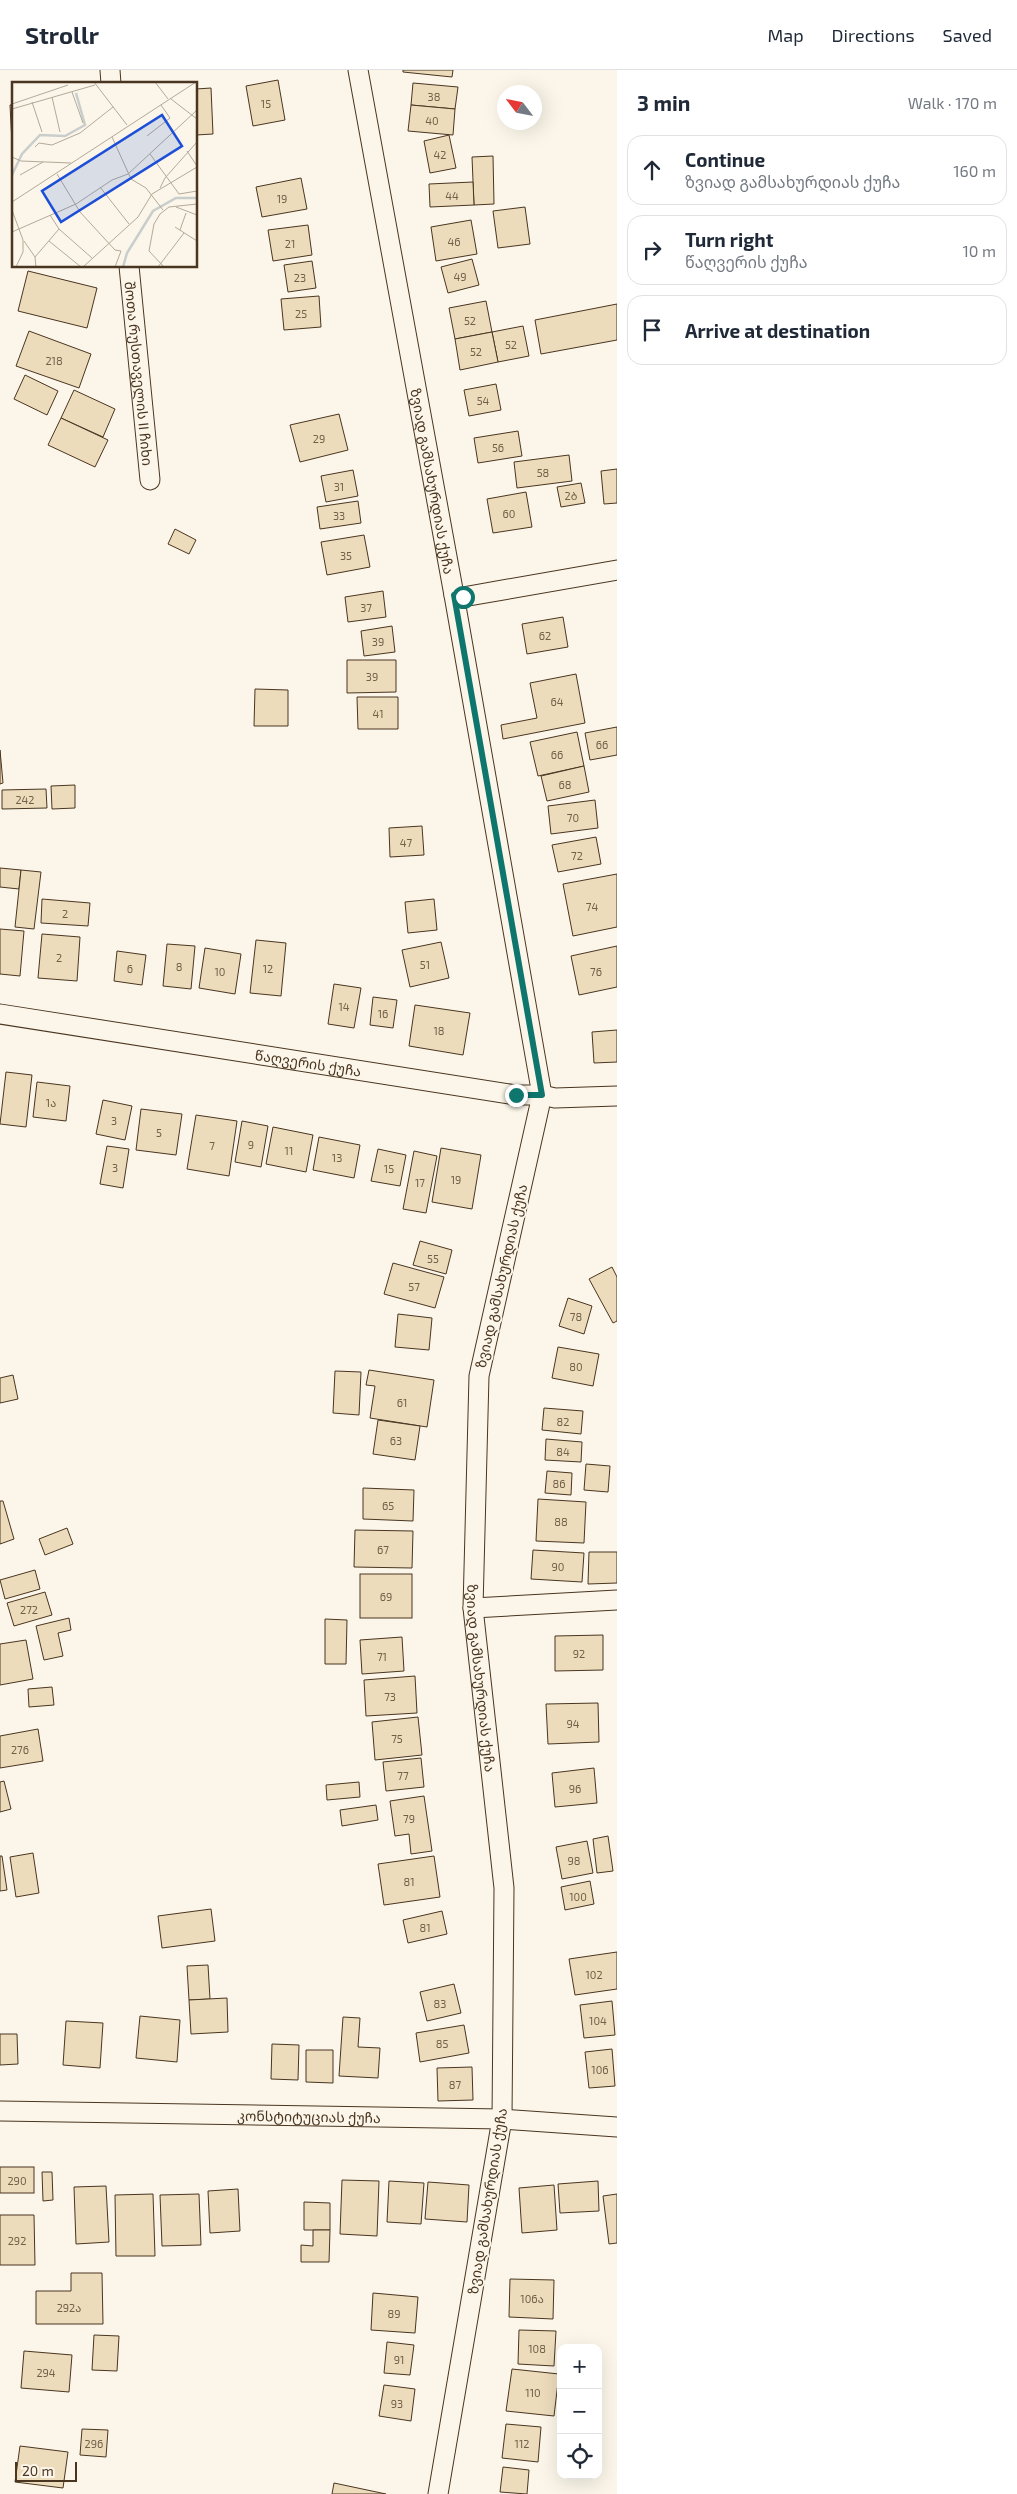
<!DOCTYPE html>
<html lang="en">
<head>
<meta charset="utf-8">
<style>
	body { margin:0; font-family:"Exo 2","Noto Sans Georgian",sans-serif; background:#f6f6f7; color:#1f2937 }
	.controls { position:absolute; right:15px; bottom:15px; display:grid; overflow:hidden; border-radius:10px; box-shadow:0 5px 20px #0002 }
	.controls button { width:45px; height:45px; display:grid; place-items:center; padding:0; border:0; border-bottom:1px solid #e0e1e3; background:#fff; color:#1f2937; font:25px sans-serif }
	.compass { position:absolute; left:497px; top:15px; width:45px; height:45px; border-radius:50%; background:#fff; box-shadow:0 5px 20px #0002; rotate:302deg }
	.scale { position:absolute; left:15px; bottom:12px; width:62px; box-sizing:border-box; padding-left:5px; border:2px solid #4a3520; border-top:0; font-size:14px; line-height:18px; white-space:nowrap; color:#4a3520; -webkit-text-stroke:4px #fbf6e9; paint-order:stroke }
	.stop { position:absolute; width:15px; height:15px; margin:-11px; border:4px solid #0f766e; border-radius:50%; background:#fff }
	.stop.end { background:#0f766e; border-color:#fff; box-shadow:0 1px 5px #0008 }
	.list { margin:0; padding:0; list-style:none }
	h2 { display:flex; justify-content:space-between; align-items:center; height:65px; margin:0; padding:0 20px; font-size:21px }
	h2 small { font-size:16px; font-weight:400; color:#747a83 }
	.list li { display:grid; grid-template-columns:32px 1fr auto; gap:15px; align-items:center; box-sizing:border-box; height:70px; margin:0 10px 10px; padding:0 10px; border:1px solid #e0e1e3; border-radius:15px }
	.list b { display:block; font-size:19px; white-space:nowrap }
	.list p { margin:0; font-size:16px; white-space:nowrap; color:#747a83 }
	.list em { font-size:16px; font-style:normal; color:#747a83 }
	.icon { flex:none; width:28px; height:28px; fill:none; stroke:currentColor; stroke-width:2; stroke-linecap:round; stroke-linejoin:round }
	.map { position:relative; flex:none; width:617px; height:2424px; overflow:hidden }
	header { display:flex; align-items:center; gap:30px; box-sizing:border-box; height:70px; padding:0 25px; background:#fff; border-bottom:1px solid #e0e1e3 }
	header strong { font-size:24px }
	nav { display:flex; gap:28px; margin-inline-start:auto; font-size:18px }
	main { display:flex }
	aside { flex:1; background:#fff }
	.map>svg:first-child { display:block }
	.building { fill:#ecdcbc; stroke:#4a3520 }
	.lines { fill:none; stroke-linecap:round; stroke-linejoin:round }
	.minor-casing { stroke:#4a3520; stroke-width:21 }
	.minor { stroke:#fbf6e9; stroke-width:19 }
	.route { stroke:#0f766e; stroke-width:6 }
	.labels { text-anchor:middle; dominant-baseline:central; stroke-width:4; stroke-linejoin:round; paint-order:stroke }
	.number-label { font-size:11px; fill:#725f47 }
	.street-label { font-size:14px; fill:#4a3520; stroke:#fbf6e9 }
	.inset-river { fill:none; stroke:#c9cecd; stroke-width:2.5 }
	.inset-road { fill:none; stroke:#b4a999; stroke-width:1 }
	.view { fill:#1d4ed8; fill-opacity:0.15; stroke:#1d4ed8; stroke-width:2.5 }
	.inset-edge { fill:none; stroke:#4a3520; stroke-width:2.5 }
</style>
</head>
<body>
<header>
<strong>Strollr</strong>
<nav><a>Map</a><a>Directions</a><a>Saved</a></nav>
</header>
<main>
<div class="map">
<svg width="617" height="2424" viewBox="0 0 617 2424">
	<rect width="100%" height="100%" fill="#fbf6e9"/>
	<g class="building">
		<polygon points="403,0 453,0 452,7 403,2"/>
		<polygon points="278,10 285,50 253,56 246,16"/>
		<polygon points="413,13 458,17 455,39 411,35"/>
		<polygon points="211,18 213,64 196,65 196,19"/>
		<polygon points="14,34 14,73 12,73 10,35"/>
		<polygon points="411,35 455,39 453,65 408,61"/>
		<polygon points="449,65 456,98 430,103 424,71"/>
		<polygon points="493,86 494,134 474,135 472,87"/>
		<polygon points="301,108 307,139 262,147 256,117"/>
		<polygon points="473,112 474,135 430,137 429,114"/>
		<polygon points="525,137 530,174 498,178 493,141"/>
		<polygon points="471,150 477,184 436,191 431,157"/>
		<polygon points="308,155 312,185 273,191 268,160"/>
		<polygon points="472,189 479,215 448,223 441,197"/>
		<polygon points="312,191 316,218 288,222 284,195"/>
		<polygon points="28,201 97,218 87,258 18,241"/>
		<polygon points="319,226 321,257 284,260 281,229"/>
		<polygon points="486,231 492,262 455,269 449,238"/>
		<polygon points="617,234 617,270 541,284 535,250"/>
		<polygon points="523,256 529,286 498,292 492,262"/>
		<polygon points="29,261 91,284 79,318 16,296"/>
		<polygon points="492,262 498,292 460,300 455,269"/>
		<polygon points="25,305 58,321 47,345 14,329"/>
		<polygon points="496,314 501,340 469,346 464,320"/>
		<polygon points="74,320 115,339 103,367 61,348"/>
		<polygon points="339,344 348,380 300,392 290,355"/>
		<polygon points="61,348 108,370 95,397 48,375"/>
		<polygon points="518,361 522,386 478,393 474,368"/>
		<polygon points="569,385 572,411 517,418 514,392"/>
		<polygon points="617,399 617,433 604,434 601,401"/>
		<polygon points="353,400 358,426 326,432 321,406"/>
		<polygon points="581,413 585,433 561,437 557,417"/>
		<polygon points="526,422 532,457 493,463 487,429"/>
		<polygon points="358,431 361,453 320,459 317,437"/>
		<polygon points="175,459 196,470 189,484 168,474"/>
		<polygon points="364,465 370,497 327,505 321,472"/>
		<polygon points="383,521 386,547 348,552 345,527"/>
		<polygon points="563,547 568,577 527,584 522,554"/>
		<polygon points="392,556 395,582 364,586 361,561"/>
		<polygon points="347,590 396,590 396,622 347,623"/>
		<polygon points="576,604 585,653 503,669 501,655 537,648 530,613"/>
		<polygon points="255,619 288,620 288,656 254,656"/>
		<polygon points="357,627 398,627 398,659 358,659"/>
		<polygon points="617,657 617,685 590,690 585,663"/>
		<polygon points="577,662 584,696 538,706 530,672"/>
		<polygon points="0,680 3,713 0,714"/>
		<polygon points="584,696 589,722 547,731 541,706"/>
		<polygon points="75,715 75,738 52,739 51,716"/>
		<polygon points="46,719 47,738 2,739 2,720"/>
		<polygon points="595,730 598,758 551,764 548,736"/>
		<polygon points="422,756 424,785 390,787 389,758"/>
		<polygon points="596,767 601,794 558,802 552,775"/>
		<polygon points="0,798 21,800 19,819 0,817"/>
		<polygon points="21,800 41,802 34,859 15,857"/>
		<polygon points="617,804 617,857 573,866 563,814"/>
		<polygon points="42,829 90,833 88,856 41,853"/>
		<polygon points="434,829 437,860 408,863 405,832"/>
		<polygon points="0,859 24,861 20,906 0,904"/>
		<polygon points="42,864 80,867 77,911 38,908"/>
		<polygon points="256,870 286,873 281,926 250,923"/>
		<polygon points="441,872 449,908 410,917 402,880"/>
		<polygon points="167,874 195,876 191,919 163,916"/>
		<polygon points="617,876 617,917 579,925 571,886"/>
		<polygon points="205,878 241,884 235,924 199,918"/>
		<polygon points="117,881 146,885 142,915 114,911"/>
		<polygon points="334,914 361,918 354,958 328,954"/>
		<polygon points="373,927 397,930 393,958 370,955"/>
		<polygon points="415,935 470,943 463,985 409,976"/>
		<polygon points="617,960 617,992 594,993 592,962"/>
		<polygon points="6,1002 32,1005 26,1057 0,1054"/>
		<polygon points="37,1012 70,1016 66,1051 33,1047"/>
		<polygon points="103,1030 132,1036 125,1070 96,1064"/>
		<polygon points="141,1039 182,1044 176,1085 136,1080"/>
		<polygon points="196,1045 237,1051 229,1106 187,1099"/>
		<polygon points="242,1051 268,1056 261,1097 235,1092"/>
		<polygon points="273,1057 313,1065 306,1102 266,1094"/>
		<polygon points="319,1067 360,1075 354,1108 313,1100"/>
		<polygon points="107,1076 129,1079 123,1118 100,1114"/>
		<polygon points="441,1078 481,1085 472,1139 432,1132"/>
		<polygon points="378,1079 406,1085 400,1116 371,1111"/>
		<polygon points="414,1081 437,1086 426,1143 403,1139"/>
		<polygon points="420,1171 452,1180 446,1204 413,1195"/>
		<polygon points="393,1193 444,1207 435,1238 384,1224"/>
		<polygon points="612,1197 617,1207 617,1251 613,1253 589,1209"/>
		<polygon points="568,1228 592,1236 584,1264 559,1256"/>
		<polygon points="398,1244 432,1248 429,1280 395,1277"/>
		<polygon points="558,1277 599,1284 593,1316 552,1308"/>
		<polygon points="369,1300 434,1310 427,1357 370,1348 375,1316 366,1315"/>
		<polygon points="335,1301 361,1302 359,1345 333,1343"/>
		<polygon points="13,1305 18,1329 0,1333 0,1308"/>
		<polygon points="544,1338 583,1341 581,1364 542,1360"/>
		<polygon points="378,1350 420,1356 415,1390 373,1384"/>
		<polygon points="546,1369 582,1372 581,1392 545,1390"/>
		<polygon points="586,1394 610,1396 608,1422 584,1420"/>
		<polygon points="547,1401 572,1403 571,1425 545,1423"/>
		<polygon points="363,1418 414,1420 413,1451 363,1449"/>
		<polygon points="538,1429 586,1432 584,1473 536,1471"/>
		<polygon points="0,1431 3,1431 14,1469 0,1474"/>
		<polygon points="67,1458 73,1474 45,1485 39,1469"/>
		<polygon points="355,1460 413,1461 412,1498 354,1497"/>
		<polygon points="533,1480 584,1483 582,1512 531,1509"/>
		<polygon points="589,1482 617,1482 617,1513 588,1514"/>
		<polygon points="35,1500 40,1519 5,1529 0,1510"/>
		<rect x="360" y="1504" width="52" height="44"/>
		<polygon points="45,1522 52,1545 14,1556 7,1533"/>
		<polygon points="69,1548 71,1560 58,1563 63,1586 44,1590 36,1556"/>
		<polygon points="325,1549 347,1550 346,1594 325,1594"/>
		<polygon points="603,1565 603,1600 555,1601 555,1566"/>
		<polygon points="402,1567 404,1601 362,1604 360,1570"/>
		<polygon points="26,1570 33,1609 0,1615 0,1574"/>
		<polygon points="415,1606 417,1643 366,1646 364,1610"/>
		<polygon points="52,1617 54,1635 29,1637 28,1619"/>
		<polygon points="598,1633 599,1672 548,1674 546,1634"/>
		<polygon points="418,1647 422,1685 375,1690 372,1652"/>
		<polygon points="38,1659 43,1691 0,1698 0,1666"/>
		<polygon points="421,1688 424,1717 386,1721 383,1692"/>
		<polygon points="594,1698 597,1733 555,1737 552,1703"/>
		<polygon points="4,1711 11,1739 0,1742 0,1712"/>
		<polygon points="359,1712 360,1727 327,1730 326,1715"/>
		<polygon points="424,1726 432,1781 411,1784 409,1764 395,1766 390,1731"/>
		<polygon points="376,1735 378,1750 342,1756 340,1740"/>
		<polygon points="608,1766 613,1801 597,1803 593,1769"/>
		<polygon points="587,1771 593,1803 562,1809 556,1777"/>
		<polygon points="33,1783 39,1823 16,1827 10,1787"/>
		<polygon points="0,1786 2,1786 7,1820 0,1821"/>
		<polygon points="434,1786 440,1827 384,1835 378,1794"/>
		<polygon points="590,1811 594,1834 565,1840 561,1817"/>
		<polygon points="211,1839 215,1871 162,1878 158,1846"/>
		<polygon points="442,1841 447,1864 408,1873 403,1850"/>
		<polygon points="617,1882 617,1919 575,1925 569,1889"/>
		<polygon points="208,1895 210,1929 189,1930 187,1896"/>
		<polygon points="454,1914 461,1943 427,1951 420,1922"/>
		<polygon points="227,1928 228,1962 191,1964 189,1930"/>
		<polygon points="612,1931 615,1965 584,1968 580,1935"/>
		<polygon points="140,1946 180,1950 177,1992 136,1988"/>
		<polygon points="343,1947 360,1948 358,1977 380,1978 378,2008 339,2006"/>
		<polygon points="66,1951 103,1953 100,1998 63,1995"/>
		<polygon points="464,1955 469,1983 420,1992 416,1963"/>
		<polygon points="0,1964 17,1964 18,1994 0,1995"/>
		<polygon points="272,1974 299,1975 298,2010 271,2009"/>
		<polygon points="612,1979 615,2016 589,2018 585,1982"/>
		<polygon points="306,1980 333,1980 333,2013 306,2012"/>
		<polygon points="472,1997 473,2030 438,2031 437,1998"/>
		<rect x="0" y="2097" width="34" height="26"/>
		<polygon points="42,2102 52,2102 53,2130 43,2131"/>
		<polygon points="342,2110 379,2111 377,2166 340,2164"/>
		<polygon points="389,2111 424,2113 421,2154 387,2152"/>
		<polygon points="598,2111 599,2141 560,2143 558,2114"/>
		<polygon points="428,2112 469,2115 467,2152 425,2149"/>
		<polygon points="554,2115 557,2160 522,2163 519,2118"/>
		<polygon points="106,2116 109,2172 76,2174 74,2117"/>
		<polygon points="238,2119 240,2161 210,2163 208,2121"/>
		<polygon points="153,2124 155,2186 116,2186 115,2125"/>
		<polygon points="199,2124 201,2175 162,2176 160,2125"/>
		<polygon points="617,2124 617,2173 609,2174 603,2126"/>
		<polygon points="304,2132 330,2133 330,2160 304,2160"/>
		<polygon points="0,2145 34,2145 35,2195 0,2195"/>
		<polygon points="313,2160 330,2160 329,2192 301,2192 301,2175 313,2176"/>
		<polygon points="71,2203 102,2203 103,2254 36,2254 36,2221 71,2221"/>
		<polygon points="510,2209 554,2210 553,2249 509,2247"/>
		<polygon points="373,2223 418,2227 415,2263 371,2260"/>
		<polygon points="519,2260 556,2261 554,2296 518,2294"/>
		<polygon points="94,2265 119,2266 117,2301 92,2300"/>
		<polygon points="387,2272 414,2275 410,2305 384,2303"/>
		<polygon points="24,2281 72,2285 69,2322 21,2318"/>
		<polygon points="512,2299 559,2304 554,2346 506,2341"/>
		<polygon points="384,2315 415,2319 411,2351 379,2346"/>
		<polygon points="506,2354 541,2357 538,2392 502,2388"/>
		<polygon points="82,2359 108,2360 106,2387 80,2385"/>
		<polygon points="20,2376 68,2382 63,2418 15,2412"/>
		<polygon points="503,2397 529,2400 527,2424 500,2422"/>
		<polygon points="334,2413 386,2424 332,2424"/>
	</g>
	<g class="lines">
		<defs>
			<g id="minor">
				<polyline points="110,0 111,14"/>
				<path id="s1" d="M 358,0 L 454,525 L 542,1025 L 479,1306 L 473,1538 L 504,1818 L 502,2049 L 438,2424"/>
				<path id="s2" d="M 129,196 L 150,410"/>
				<polyline points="454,525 463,527 617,500"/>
				<path id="s3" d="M 0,944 L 516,1025 L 542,1025 L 555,1028 L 617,1026"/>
				<polyline points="473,1538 617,1530"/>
				<path id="s4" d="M 0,2041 L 502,2049 L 617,2057"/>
			</g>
		</defs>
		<use href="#minor" class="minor-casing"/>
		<use href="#minor" class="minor"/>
	</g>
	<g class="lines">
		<polyline class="route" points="463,527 454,525 542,1025 516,1025"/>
	</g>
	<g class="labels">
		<g class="number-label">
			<text x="434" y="26">38</text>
			<text x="266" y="33">15</text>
			<text x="432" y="50">40</text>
			<text x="440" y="84">42</text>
			<text x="452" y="125">44</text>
			<text x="282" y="128">19</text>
			<text x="454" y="171">46</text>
			<text x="290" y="173">21</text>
			<text x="460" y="206">49</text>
			<text x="300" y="207">23</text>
			<text x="301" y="243">25</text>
			<text x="470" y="250">52</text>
			<text x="511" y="274">52</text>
			<text x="476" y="281">52</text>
			<text x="54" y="290">218</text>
			<text x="483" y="330">54</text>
			<text x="319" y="368">29</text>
			<text x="498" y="377">56</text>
			<text x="543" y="402">58</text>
			<text x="339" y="416">31</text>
			<text x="571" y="425">2ბ</text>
			<text x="509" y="443">60</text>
			<text x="339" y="445">33</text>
			<text x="346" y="485">35</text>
			<text x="366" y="537">37</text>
			<text x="545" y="565">62</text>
			<text x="378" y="571">39</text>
			<text x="372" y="606">39</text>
			<text x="557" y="631">64</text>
			<text x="378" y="643">41</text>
			<text x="602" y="674">66</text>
			<text x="557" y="684">66</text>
			<text x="565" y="714">68</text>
			<text x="25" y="729">242</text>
			<text x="573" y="747">70</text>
			<text x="406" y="772">47</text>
			<text x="577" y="785">72</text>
			<text x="592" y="836">74</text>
			<text x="65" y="843">2</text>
			<text x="59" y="887">2</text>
			<text x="425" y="894">51</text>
			<text x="179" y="896">8</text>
			<text x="130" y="898">6</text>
			<text x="268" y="898">12</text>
			<text x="220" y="901">10</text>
			<text x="596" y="901">76</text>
			<text x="344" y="936">14</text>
			<text x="383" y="943">16</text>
			<text x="439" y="960">18</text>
			<text x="51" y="1032">1ა</text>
			<text x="114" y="1050">3</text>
			<text x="159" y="1062">5</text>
			<text x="251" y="1074">9</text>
			<text x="212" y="1075">7</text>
			<text x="289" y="1080">11</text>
			<text x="337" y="1087">13</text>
			<text x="115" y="1097">3</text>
			<text x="389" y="1098">15</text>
			<text x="456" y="1109">19</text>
			<text x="420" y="1112">17</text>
			<text x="433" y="1188">55</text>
			<text x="414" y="1216">57</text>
			<text x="576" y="1246">78</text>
			<text x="576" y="1296">80</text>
			<text x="402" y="1332">61</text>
			<text x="563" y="1351">82</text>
			<text x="396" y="1370">63</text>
			<text x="563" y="1381">84</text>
			<text x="559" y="1413">86</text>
			<text x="388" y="1435">65</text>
			<text x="561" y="1451">88</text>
			<text x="383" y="1479">67</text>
			<text x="558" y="1496">90</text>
			<text x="386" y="1526">69</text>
			<text x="29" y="1539">272</text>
			<text x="579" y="1583">92</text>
			<text x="382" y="1586">71</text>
			<text x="390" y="1626">73</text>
			<text x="573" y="1653">94</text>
			<text x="397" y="1668">75</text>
			<text x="20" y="1679">276</text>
			<text x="403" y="1705">77</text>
			<text x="575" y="1718">96</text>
			<text x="409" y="1748">79</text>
			<text x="574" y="1790">98</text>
			<text x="409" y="1811">81</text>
			<text x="578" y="1826">100</text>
			<text x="425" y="1857">81</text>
			<text x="594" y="1904">102</text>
			<text x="440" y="1933">83</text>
			<text x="598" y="1950">104</text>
			<text x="442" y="1973">85</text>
			<text x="600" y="1999">106</text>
			<text x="455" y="2014">87</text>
			<text x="17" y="2110">290</text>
			<text x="17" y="2170">292</text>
			<text x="532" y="2228">106ა</text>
			<text x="69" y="2237">292ა</text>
			<text x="394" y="2243">89</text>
			<text x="537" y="2278">108</text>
			<text x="399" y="2289">91</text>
			<text x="46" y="2302">294</text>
			<text x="533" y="2322">110</text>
			<text x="397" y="2333">93</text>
			<text x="94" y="2373">296</text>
			<text x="522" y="2373">112</text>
		</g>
		<g class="street-label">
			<text stroke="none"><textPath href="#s2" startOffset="108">შოთა რუსთაველის II ჩიხი</textPath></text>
			<text stroke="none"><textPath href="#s1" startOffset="418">ზვიად გამსახურდიას ქუჩა</textPath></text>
			<text stroke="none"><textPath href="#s3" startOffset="312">წაღვერის ქუჩა</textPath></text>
			<text transform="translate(501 1206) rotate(-77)">ზვიად გამსახურდიას ქუჩა</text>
			<text stroke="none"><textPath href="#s1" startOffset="1632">ზვიად გამსახურდიას ქუჩა</textPath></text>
			<text stroke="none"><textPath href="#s4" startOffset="309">კონსტიტუციას ქუჩა</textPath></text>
			<text transform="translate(487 2131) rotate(-81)">ზვიად გამსახურდიას ქუჩა</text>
		</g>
	</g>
	<g transform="translate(12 12)">
		<rect width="185" height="185" fill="#fbf6e9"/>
		<path class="inset-river" d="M 0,93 L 10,72 L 28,53 L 53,54 L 73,43 L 64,11M 111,185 L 115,171 L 141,129 L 164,116 L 185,116"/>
		<path class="inset-road" d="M 82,0 L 115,43M 143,0 L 156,17M 60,10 L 71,41M 40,15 L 48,50M 159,17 L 185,37M 20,20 L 30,50M 0,22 L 56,3M 0,27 L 83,3M 135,54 L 158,36 L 149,23M 100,55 L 119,97 L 134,106 L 151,128M 23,65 L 27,61 L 40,63 L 68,51 L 101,25M 175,69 L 185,84M 138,72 L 167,112 L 185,109M 0,75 L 9,79 L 59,81M 45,92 L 68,130 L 103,168 L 109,169 L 103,185M 8,93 L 31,80M 88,105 L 117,142M 148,106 L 153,96 L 185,60M 0,120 L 184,0M 164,125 L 185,133M 0,128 L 11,158 L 11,170 L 4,185M 38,133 L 47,147 L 80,176M 163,145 L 185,159M 168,148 L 174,131M 0,150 L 64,122 L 100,98 L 116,92 L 185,28M 12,159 L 23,175M 37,159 L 69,185M 24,185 L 23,175 L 47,147M 71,185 L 126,135 L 140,112 L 185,85M 146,185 L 172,151M 152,185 L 137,169 L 142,142 L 148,132 L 157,125 L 185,122"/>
		<path class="view" d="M 150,33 L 170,64 L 49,140 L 30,109 Z"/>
		<rect width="185" height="185" class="inset-edge"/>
	</g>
</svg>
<div class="controls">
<button>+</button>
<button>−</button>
<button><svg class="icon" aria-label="locate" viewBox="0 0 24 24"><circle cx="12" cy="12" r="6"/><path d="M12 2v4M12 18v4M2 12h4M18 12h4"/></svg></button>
</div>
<svg class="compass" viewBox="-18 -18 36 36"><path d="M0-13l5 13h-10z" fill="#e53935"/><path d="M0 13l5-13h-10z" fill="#747a83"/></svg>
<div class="scale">20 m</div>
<div class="stop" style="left:463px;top:527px"></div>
<div class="stop end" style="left:516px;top:1025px"></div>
</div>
<aside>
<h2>3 min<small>Walk · 170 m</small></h2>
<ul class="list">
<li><svg class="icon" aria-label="ahead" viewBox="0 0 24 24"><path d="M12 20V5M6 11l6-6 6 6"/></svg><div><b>Continue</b><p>ზვიად გამსახურდიას ქუჩა</p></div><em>160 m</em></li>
<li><svg class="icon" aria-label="right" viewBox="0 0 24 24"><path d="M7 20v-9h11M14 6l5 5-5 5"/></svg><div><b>Turn right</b><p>წაღვერის ქუჩა</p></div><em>10 m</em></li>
<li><svg class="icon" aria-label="arrive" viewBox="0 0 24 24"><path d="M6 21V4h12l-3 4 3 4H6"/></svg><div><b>Arrive at destination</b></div></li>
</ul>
</aside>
</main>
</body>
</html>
